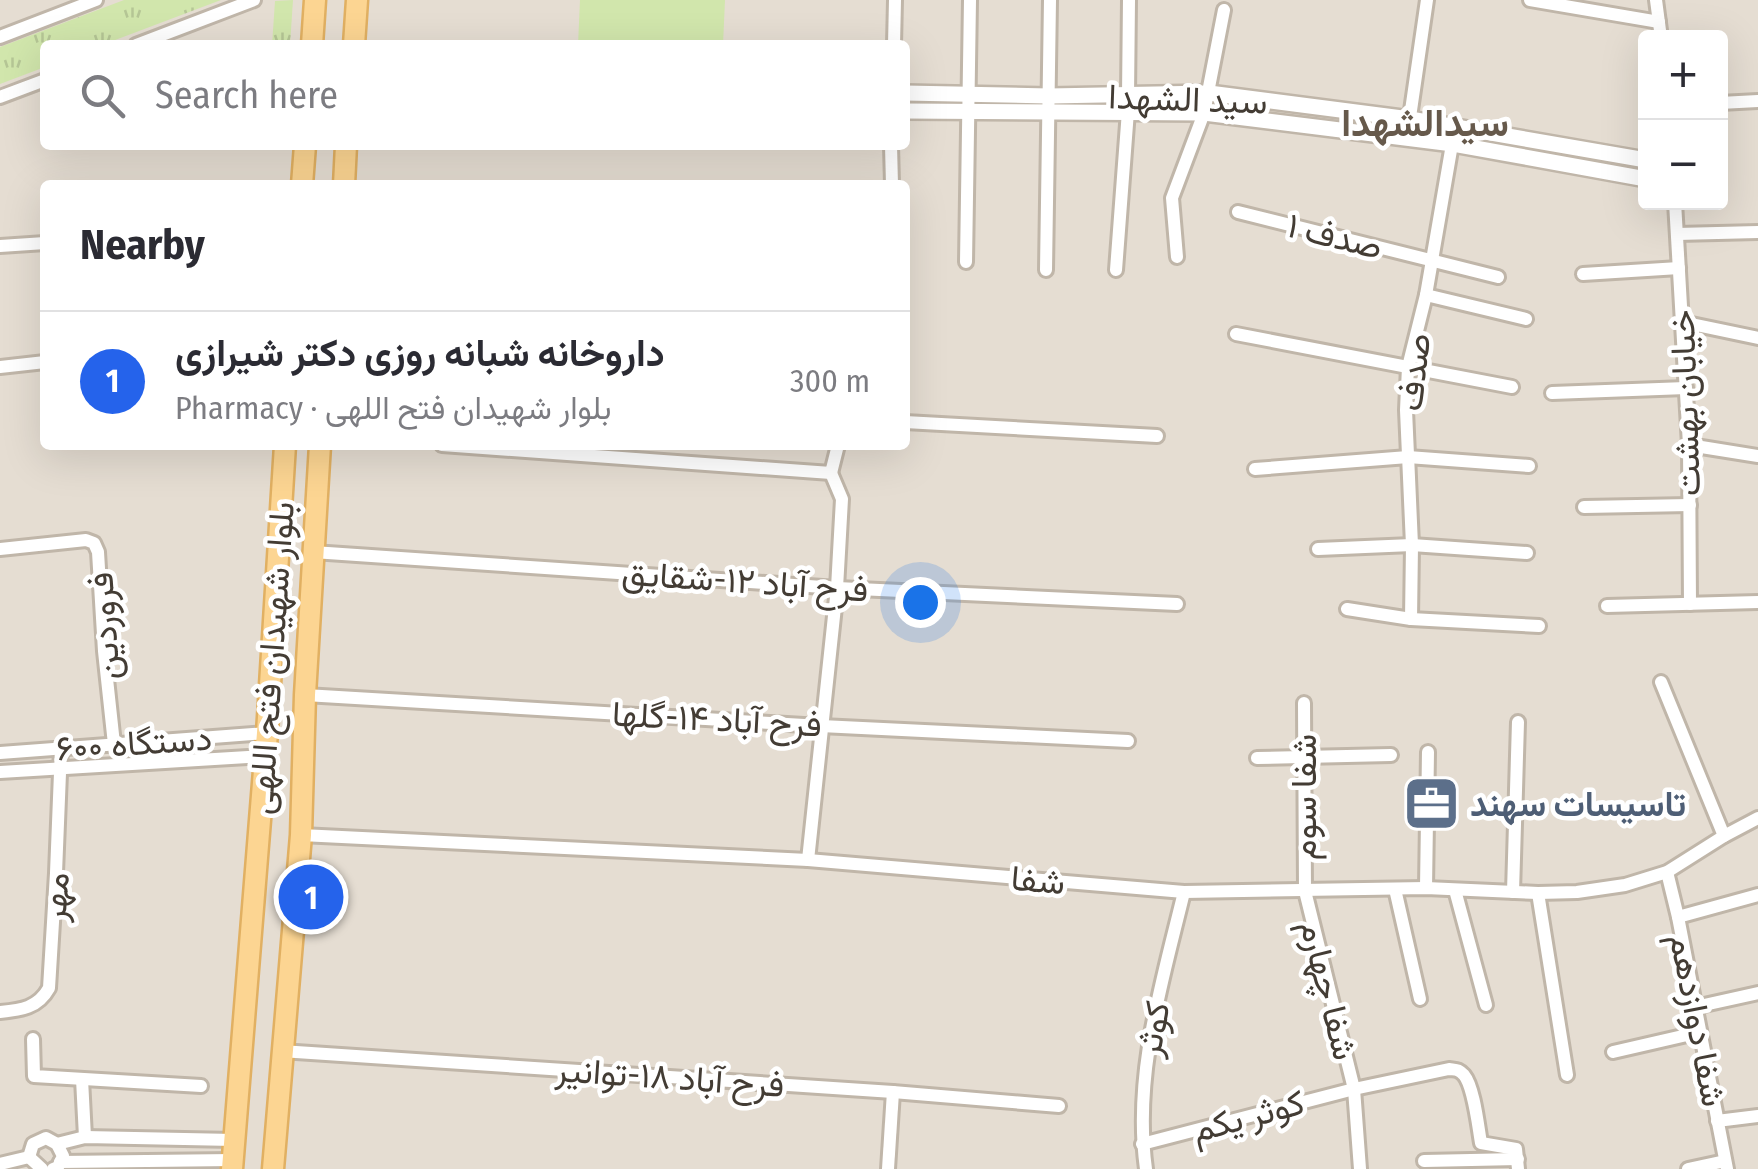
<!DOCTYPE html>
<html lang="en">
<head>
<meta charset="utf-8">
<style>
	body { margin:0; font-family:"Fira Sans Condensed",Vazirmatn,sans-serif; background:#f7f7f7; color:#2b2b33 }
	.controls { position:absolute; right:30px; top:30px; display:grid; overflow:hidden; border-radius:10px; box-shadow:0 10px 40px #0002 }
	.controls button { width:90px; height:90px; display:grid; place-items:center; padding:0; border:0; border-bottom:2px solid #e1e1e2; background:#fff; color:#2b2b33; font:50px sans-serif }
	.you { position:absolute; left:920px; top:602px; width:35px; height:35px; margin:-25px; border:8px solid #fff; border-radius:50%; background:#1a73e8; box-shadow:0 0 0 15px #1a73e833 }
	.badge { display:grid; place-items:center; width:65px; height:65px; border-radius:50%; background:#2563eb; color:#fff; font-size:32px; font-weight:700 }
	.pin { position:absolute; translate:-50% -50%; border:5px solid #fff; box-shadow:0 2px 10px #0006 }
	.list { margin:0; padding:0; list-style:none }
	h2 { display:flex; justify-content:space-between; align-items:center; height:130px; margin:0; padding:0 40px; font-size:42px }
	h2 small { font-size:32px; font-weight:400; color:#7c7c81 }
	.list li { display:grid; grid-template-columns:65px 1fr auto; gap:30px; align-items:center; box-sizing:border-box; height:140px; padding:0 40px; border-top:2px solid #e1e1e2 }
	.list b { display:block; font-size:38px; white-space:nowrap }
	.list p { margin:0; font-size:32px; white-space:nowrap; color:#7c7c81 }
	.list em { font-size:32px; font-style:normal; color:#7c7c81 }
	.icon { flex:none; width:55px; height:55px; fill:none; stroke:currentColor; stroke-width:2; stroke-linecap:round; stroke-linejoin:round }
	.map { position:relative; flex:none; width:1758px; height:1169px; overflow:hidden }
	.search { position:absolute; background:#fff; box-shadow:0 10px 40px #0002; left:40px; top:40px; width:870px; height:110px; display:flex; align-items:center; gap:25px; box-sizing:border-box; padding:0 35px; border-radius:10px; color:#7c7c81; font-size:38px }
	.panel { position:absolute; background:#fff; box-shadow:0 10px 40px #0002; left:40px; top:180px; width:870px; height:270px; border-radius:10px }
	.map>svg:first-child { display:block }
	.residential { fill:#e5ddd2; fill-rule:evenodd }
	.grass { fill:url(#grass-tufts) }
	.garden { fill:#d1e6ac }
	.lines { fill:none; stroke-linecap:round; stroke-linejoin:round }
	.minor-casing { stroke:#c0b6a9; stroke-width:18 }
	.tertiary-casing { stroke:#c0b6a9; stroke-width:20 }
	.primary-casing { stroke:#e1b062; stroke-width:25 }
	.minor { stroke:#fff; stroke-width:12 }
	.tertiary { stroke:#fff; stroke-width:15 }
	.primary { stroke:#fcd592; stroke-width:20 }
	.labels { text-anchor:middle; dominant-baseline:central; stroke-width:9; stroke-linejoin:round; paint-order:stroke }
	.street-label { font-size:35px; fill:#433c34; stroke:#fff }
	.service-label { font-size:35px; font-weight:bold; fill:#4e5e75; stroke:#fff; text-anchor:start }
	.neighbourhood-label { font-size:38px; font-weight:bold; fill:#66594b; stroke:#fff }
</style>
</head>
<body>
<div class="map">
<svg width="1758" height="1169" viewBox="0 0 1758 1169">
	<defs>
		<pattern id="grass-tufts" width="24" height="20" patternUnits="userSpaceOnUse" patternTransform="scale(2.5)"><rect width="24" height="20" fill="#d1e6ac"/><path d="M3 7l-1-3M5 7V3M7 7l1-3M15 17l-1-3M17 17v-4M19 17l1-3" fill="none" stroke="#b5c695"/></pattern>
	</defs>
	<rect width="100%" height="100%" fill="#f1ece4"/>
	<path class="residential" d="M 0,0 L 1758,0 L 1758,1169 L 0,1169 ZM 1646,38 L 1720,38 L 1720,202 L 1646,202 ZM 45,45 L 905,45 L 905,145 L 45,145 ZM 45,185 L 905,185 L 905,445 L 45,445 Z"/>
	<g class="grass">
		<polygon points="124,0 221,0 102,45 45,45 45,67 0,84 0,47"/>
		<polygon points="293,0 290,45 272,45 275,1"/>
	</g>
	<polygon class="garden" points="580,0 725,0 723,45 578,45"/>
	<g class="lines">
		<defs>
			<g id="minor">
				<polyline points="1530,0 1659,22"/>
				<polyline points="1656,0 1661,38"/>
				<polyline points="0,37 96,0"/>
				<polyline points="136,45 254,0"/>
				<polyline points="894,45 895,0"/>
				<polyline points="1128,96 1129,0"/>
				<polyline points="0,97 45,80"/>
				<polyline points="1720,103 1758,101"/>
				<polyline points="1407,138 1427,0"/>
				<polyline points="891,145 892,185"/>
				<polyline points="1675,202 1689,445 1690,604"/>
				<polyline points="1238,212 1498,277"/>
				<polyline points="1677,234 1758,232"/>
				<polyline points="0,246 45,243"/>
				<polyline points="1177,257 1172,198 1204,113 1224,10"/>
				<polyline points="966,262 970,0"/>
				<polyline points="1046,270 1050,0"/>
				<polyline points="1116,270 1128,111"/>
				<polyline points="1583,274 1679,268"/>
				<polyline points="1426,295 1526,319"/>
				<polyline points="1682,322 1758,338"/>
				<polyline points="1236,334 1512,387"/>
				<polyline points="0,367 45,362"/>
				<polyline points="1552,393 1686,388"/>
				<polyline points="905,422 1157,436"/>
				<polyline points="442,445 831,473 838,445"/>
				<polyline points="1689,445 1758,456"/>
				<polyline points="1255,469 1408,457 1529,466"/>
				<polyline points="1584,507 1690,505"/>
				<polyline points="0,549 86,540 94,543 98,552 104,651 114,744"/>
				<polyline points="1318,549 1412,545 1527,553"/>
				<polyline points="313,552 837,588 1177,604"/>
				<polyline points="1607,606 1758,602"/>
				<polyline points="1347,609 1411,619 1539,626"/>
				<polyline points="1411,619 1412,545 1406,410 1408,367 1426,295 1455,127"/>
				<polyline points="1661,682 1724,836"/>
				<polyline points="305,695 821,726 1128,741"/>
				<polyline points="1304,703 1305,891 1354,1089 1360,1169"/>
				<polyline points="0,753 267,733"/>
				<polyline points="1257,758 1391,755"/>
				<polyline points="0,772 266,756"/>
				<polyline points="301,835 808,860 1184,892 1426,888 1538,893 1577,892 1625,885 1667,872 1724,836 1758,818"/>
				<polyline points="808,860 837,588 842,499 831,473"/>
				<polyline points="1667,872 1678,917 1727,1169"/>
				<polyline points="1426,888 1428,752"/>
				<polyline points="1395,889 1420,999"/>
				<polyline points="1455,890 1486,1005"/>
				<polyline points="1513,892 1518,722"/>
				<polyline points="1538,893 1567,1075"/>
				<polyline points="1678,917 1758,895"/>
				<polyline points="1695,1007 1758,993"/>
				<path d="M 0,1012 C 21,1010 38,1008 49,988 L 56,873 L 61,748"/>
				<polyline points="33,1039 34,1076 201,1086"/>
				<polyline points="281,1051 893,1092 1059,1106"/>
				<polyline points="1613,1052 1700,1032"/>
				<polyline points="82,1079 85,1137"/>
				<polyline points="1717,1121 1758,1116"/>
				<polyline points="57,1144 85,1137 234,1140"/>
				<path d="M 1142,1144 L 1354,1089 L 1449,1069 C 1457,1070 1458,1069 1464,1075 C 1474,1087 1478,1126 1481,1143 L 1516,1149 L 1518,1169"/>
				<polyline points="29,1157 33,1144 46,1138 57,1144 63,1156 58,1167 53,1169"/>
				<polyline points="29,1157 42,1169"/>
				<polyline points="1424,1161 1518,1159"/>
				<polyline points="60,1162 233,1160"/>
				<polyline points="0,1164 29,1157"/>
				<polyline points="888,1169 893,1092"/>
				<path d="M 1146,1169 C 1133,1075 1162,983 1184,892"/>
				<polyline points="1688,1169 1725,1161"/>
			</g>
			<g id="tertiary">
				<polyline points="905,93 1049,96 1209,93 1410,119 1646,160"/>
				<polyline points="905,111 1204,113 1453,144 1646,179"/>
			</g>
			<g id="primary">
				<polyline points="312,45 315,0"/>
				<polyline points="354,45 357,0"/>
				<polyline points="302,185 305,145"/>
				<polyline points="344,185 346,145"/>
				<polyline points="232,1169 267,733 285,445"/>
				<polyline points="273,1169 301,835 305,695 320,445"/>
			</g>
		</defs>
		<use href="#minor" class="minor-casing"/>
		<use href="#tertiary" class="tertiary-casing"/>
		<use href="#primary" class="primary-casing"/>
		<use href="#minor" class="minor"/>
		<use href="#tertiary" class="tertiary"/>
		<use href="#primary" class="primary"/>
	</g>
	<defs>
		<symbol id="office-square" viewBox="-11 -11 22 22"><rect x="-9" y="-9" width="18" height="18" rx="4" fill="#5c6f8a" stroke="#fff"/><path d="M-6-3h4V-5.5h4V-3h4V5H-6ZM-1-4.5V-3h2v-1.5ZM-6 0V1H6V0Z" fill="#fff"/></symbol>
	</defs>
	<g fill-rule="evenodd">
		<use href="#office-square" x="1400" y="772" width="63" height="63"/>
	</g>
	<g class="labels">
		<g class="street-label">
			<text transform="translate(1188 99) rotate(2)">سید الشهدا</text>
			<text transform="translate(1335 236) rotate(14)">صدف ۱</text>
			<text transform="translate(1414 372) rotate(-83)">صدف</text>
			<text transform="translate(1685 403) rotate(-92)">خیابان بهشت</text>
			<text transform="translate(745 581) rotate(4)">فرح آباد ۱۲-شقایق</text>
			<text transform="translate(104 626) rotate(-94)">فروردین</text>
			<text transform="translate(271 658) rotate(-86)">بلوار شهیدان فتح اللهی</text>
			<text transform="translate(717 719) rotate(3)">فرح آباد ۱۴-گلها</text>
			<text transform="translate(134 743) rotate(-4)">۶۰۰ دستگاه</text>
			<text transform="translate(1304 797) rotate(-90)">شفا سوم</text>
			<text transform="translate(1038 880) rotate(5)">شفا</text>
			<text transform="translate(55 897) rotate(-86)">مهر</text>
			<text transform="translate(1329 990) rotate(76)">شفا چهارم</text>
			<text transform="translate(1698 1020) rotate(79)">شفا دوازدهم</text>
			<text transform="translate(1153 1029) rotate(-79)">کوثر</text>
			<text transform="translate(670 1077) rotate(4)">فرح آباد ۱۸-توانیر</text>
			<text transform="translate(1248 1116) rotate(-15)">کوثر یکم</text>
		</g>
		<g class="service-label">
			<text x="1470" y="804">تاسیسات سهند</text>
		</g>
		<g class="neighbourhood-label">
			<text x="1425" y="123">سیدالشهدا</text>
		</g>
	</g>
</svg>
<div class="controls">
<button>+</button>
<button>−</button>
</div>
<div class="you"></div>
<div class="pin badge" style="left:311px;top:897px">1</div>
<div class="search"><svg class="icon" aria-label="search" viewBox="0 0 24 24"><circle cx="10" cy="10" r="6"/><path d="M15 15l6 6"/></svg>Search here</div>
<section class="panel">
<h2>Nearby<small></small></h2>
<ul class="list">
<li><span class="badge">1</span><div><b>داروخانه شبانه روزی دکتر شیرازی</b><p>Pharmacy · بلوار شهیدان فتح اللهی</p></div><em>300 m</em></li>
</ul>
</section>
</div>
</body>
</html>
